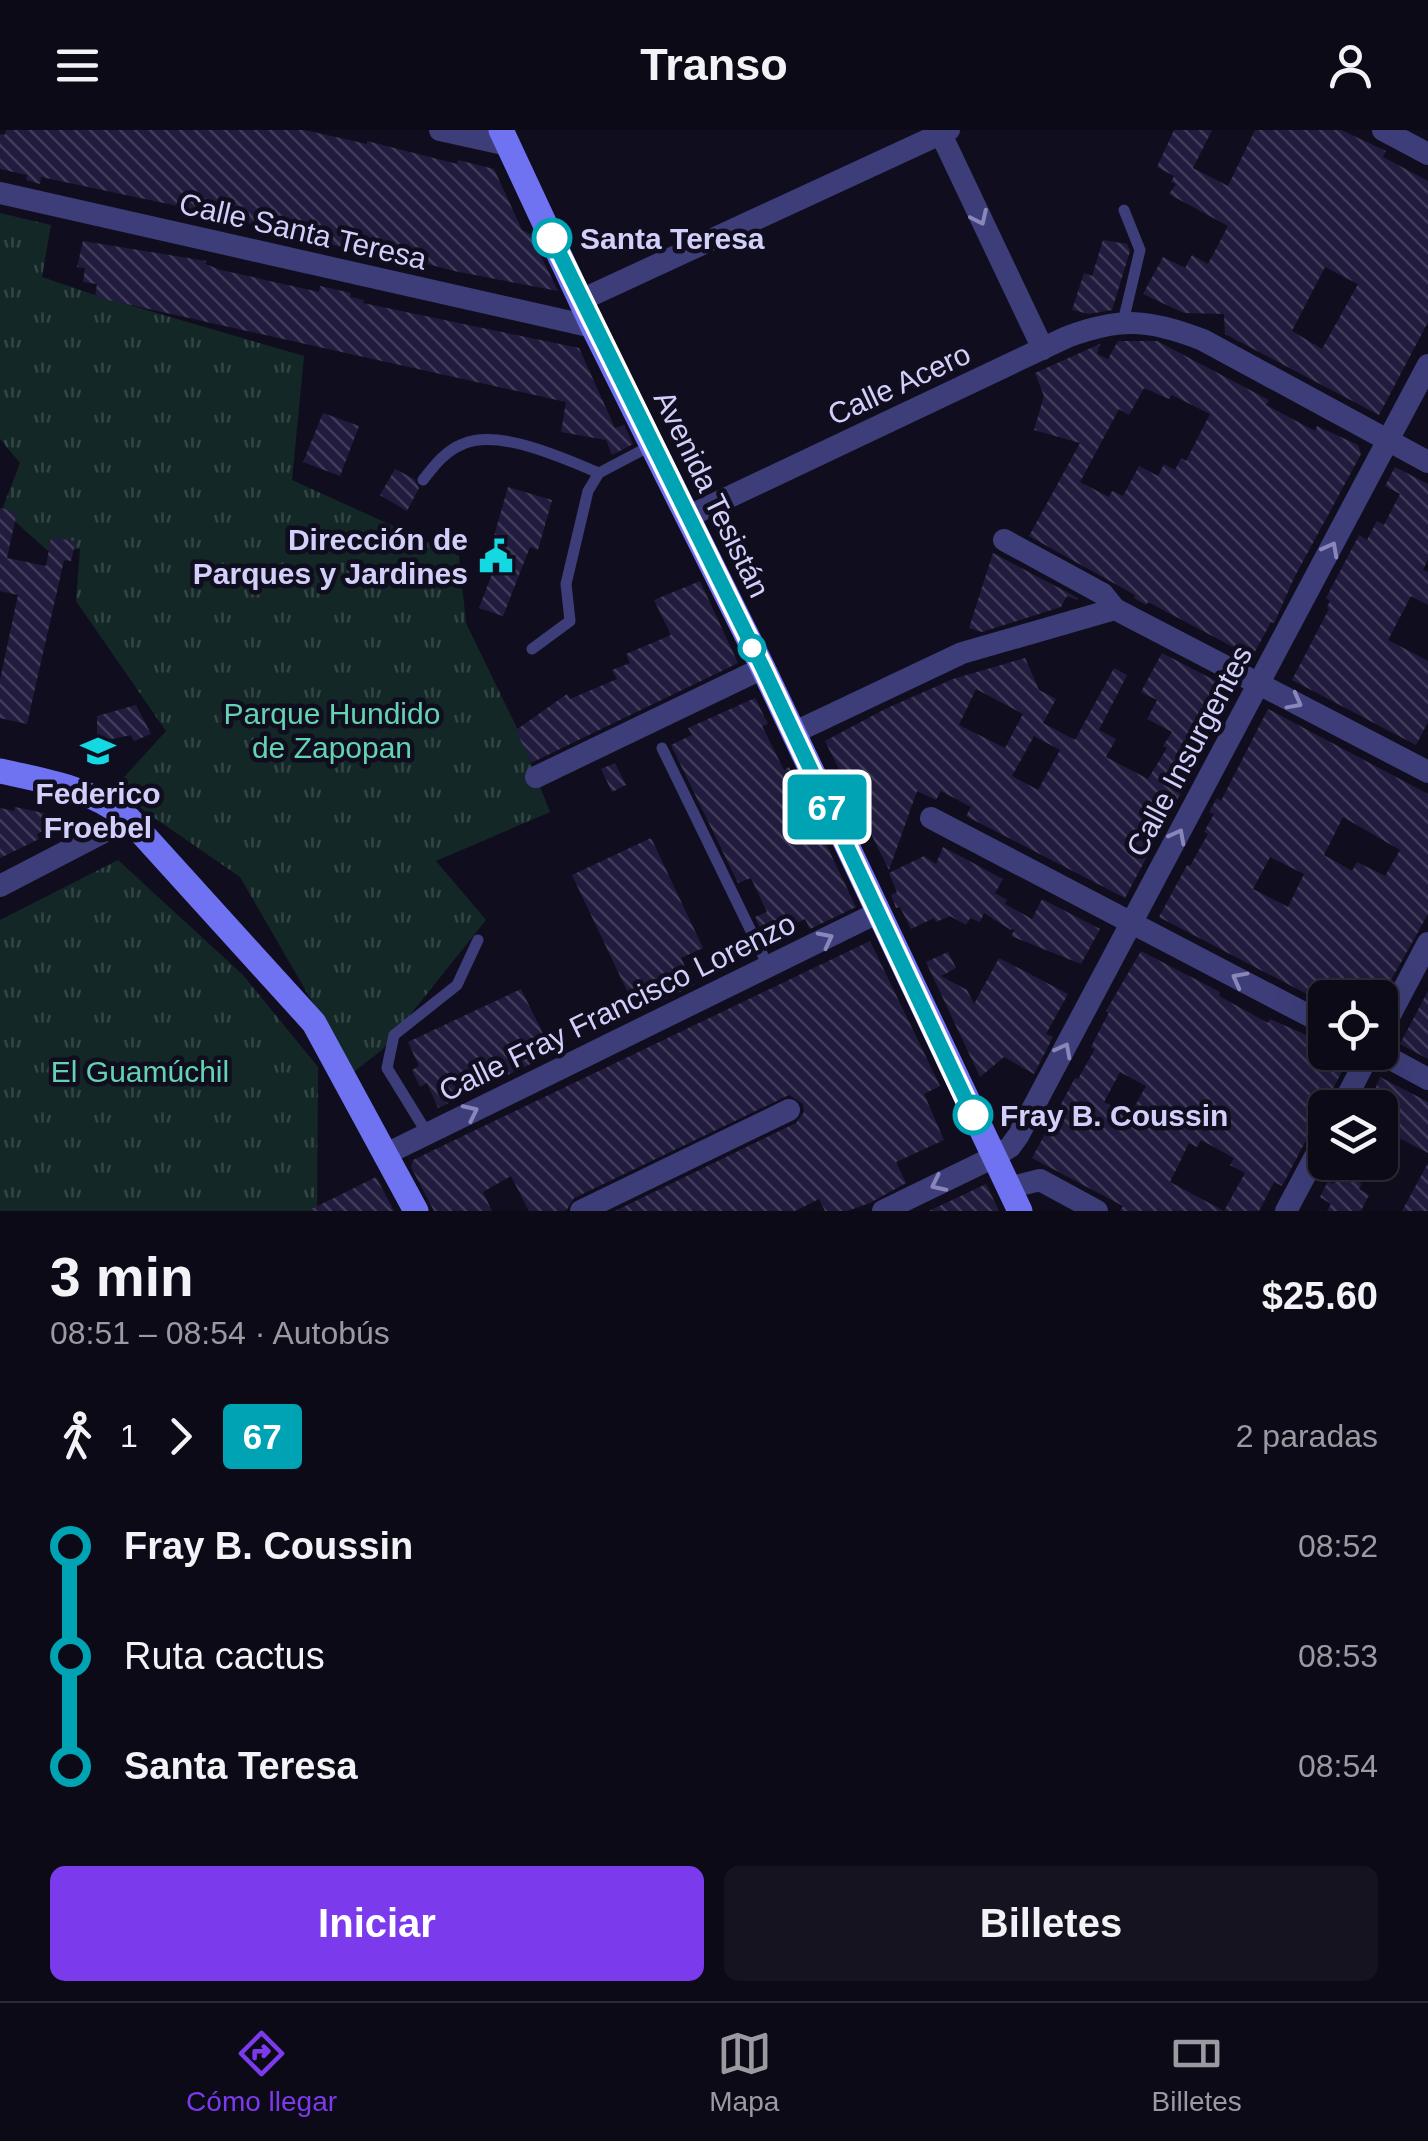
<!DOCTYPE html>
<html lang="es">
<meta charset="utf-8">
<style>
body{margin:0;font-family:Arial,sans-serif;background:#15131f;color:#f1f3f6;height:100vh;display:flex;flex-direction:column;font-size:38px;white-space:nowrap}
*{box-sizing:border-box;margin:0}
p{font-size:32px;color:#9a9aa1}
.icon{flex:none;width:55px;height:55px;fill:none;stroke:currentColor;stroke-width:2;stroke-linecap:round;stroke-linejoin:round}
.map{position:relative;height:1081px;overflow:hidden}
.side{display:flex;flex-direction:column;background:#0c0a16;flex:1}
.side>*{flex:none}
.badge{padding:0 20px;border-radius:8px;font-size:35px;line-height:65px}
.controls{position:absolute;left:1308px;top:850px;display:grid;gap:20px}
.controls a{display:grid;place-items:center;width:90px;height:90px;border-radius:15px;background:#0c0a16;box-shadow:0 10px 40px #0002,0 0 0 2px #2c2b35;font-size:50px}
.map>.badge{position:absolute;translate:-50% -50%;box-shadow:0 0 0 5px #fff}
.legs{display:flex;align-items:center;gap:15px;height:110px;padding:0 50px;font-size:32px}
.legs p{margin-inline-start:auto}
.overview{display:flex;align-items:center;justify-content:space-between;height:170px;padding:0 50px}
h1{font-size:55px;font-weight:700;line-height:75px}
.primary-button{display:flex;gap:20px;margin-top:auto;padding:20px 50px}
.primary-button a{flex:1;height:115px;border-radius:15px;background:#7c3aed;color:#fff;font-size:40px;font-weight:700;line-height:115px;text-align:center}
.primary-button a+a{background:#15131f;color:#f1f3f6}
ul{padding:0 50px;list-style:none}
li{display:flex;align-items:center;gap:35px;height:110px;font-size:38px}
li i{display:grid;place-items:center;width:15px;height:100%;margin:0 12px;background:currentColor}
li i::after{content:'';width:25px;height:25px;margin:-12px;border:8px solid;border-radius:50%;background:#0c0a16}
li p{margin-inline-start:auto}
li:first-child i{background:linear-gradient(#0000 50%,currentColor 0)}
li:last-child i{background:linear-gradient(currentColor 50%,#0000 0)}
header{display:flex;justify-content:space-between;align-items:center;height:130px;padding:0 50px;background:#0c0a16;font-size:45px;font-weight:700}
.tabs{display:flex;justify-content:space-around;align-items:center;height:140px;border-top:2px solid #2c2b35;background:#0c0a16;font-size:28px;color:#9a9aa1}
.tabs a{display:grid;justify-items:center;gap:5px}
.tabs .selected{color:#7c3aed}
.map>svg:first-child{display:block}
.grass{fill:url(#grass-tufts)}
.building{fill:url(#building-back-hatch);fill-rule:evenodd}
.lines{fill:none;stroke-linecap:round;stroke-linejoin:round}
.lane{stroke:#3d3e79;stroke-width:11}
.street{stroke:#3d3e79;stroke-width:22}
.secondary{stroke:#6f73f2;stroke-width:25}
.oneway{stroke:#8886ba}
.line-1-casing{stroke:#fff;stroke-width:22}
.line-1{stroke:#00a3b4;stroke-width:15}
.stop-1-dot{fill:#fff;stroke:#00a3b4;stroke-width:5}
.labels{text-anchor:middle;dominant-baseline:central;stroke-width:9;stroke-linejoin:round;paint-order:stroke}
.street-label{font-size:30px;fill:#d2cffb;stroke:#100e1e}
.stop-label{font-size:30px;font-weight:bold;fill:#d2cffb;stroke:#100e1e;text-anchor:start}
.poi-label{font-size:30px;font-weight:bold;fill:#d2cffb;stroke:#100e1e;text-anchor:end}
.park-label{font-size:30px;fill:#63d3b1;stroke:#100e1e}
</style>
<header><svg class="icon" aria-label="menu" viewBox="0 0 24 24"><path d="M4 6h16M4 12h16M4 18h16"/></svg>Transo<svg class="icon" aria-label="person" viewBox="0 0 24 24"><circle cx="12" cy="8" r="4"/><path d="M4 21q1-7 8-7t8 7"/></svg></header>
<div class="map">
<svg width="1428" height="1081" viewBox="0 0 1428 1081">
<defs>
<pattern id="grass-tufts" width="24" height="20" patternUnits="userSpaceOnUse" patternTransform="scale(2.5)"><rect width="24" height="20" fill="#122726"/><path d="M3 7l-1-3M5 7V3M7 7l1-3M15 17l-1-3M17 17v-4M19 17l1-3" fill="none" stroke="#344546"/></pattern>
<pattern id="building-back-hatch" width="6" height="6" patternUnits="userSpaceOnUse" patternTransform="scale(2.5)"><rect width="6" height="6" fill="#211c3d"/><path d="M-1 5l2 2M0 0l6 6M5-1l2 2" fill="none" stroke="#403c5a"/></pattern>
</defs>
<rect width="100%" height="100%" fill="#100e1e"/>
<!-- grass -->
<g class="grass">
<polygon points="0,83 51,95 42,147 95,165 304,226 292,350 459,426 466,493 516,596 550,682 436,731 486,790 382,920 351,944 320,885 240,747 143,680 117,655 166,601 76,471 80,419 47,420 2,380 20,333 0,309"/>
<polygon points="118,730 243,845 318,937 317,1081 0,1081 0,790"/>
</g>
<!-- building -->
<g class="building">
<polygon points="6,0 304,0 367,14 367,11 457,34 458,30 494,39 522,100 530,104 558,161 454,141 384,122 365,119 364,122 328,114 259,95 195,84 192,79 41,47 40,54 26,50 27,45 0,39 0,4 5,5"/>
<path d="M1174,0H1212L1193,38L1228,56L1255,0H1341L1386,21L1383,27L1428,51V192L1379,285L1225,204L1224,184L1184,183L1143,164L1163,127L1185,138L1192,125L1208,134L1228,96L1169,64L1176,54L1171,52L1174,46L1157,37ZM1325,137L1358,154L1322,219L1292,201Z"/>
<polygon points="1103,110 1127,114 1130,121 1112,180 1089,184 1072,180 1084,143 1092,146"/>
<polygon points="83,111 206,131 205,134 221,140 319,162 320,156 351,163 350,167 364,170 363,173 579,218 615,298 624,295 633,314 612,325 606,310 561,302 566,272 95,167 97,154 83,152 85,138 77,137"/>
<path d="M1118,211H1157L1269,270L1266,275L1315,301L1317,296L1358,315L1361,324L1295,446L1274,493L1271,492L1252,527L1148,472L1146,475L1134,468L1135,465L1029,406L1080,313L1034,300L1044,266L1035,243L1100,214L1097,224L1108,229ZM1144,258L1169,269L1172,265L1210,284L1186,331L1181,328L1175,340L1164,334L1158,346L1139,336L1123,366L1112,361L1109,367L1080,352L1119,279L1129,285Z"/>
<polygon points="323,283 359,296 340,346 303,332"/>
<polygon points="1395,337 1428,354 1428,429 1423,440 1428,442 1428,475 1411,466 1388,510 1428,531 1428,592 1416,615 1292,550 1329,479 1327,477 1330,471 1326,468 1359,405 1367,410 1377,391 1384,395 1400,364 1385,356"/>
<polygon points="395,339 414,349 419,358 407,381 380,365"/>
<polygon points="508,357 552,370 538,420 530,417 503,486 479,478 505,410 494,406"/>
<polygon points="0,378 17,382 7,428 46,436 51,408 76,411 71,431 64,430 27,594 0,588 0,550 18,465 0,461"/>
<polygon points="993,423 1078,468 1077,470 1067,466 1061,477 982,502 969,498"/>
<polygon points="700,451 738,533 531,633 516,600 567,564 570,569 617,549 612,540 630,533 626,524 671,505 654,470"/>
<path d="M1162,523L1235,561L1125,768L966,686L971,677L941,661L936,670L917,661L889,740L825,611L885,579L953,549L1025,528L1039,560L1056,569L1043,593L1075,610L1114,538L1127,545L1099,600L1116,609L1106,627L1148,649L1167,618L1163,616L1172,602L1147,589L1157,570L1141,562ZM976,559L1023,584L1005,618L959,595ZM1034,606L1060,620L1038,660L1012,646Z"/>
<polygon points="755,568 768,594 762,596 784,640 789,637 856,777 810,799 805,789 765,808 755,787 767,782 751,748 738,753 671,615 692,605 688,598"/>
<polygon points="136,575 151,604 134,611 131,605 97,612 97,586"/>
<path d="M1268,579L1428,664V784L1381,868H1325L1324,873L1159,787L1187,735L1190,736L1208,704L1204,702L1214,684L1209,682L1217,668L1221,671ZM1343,687L1400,720L1385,746L1357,732L1352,741L1324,725ZM1270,727L1304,744L1288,777L1253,759Z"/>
<polygon points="615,633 626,655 612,662 601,639"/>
<polygon points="15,677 67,688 37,704 39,709 0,728 0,678 14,681"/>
<polygon points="651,708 703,818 681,828 694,855 645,879 639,865 631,869 572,745"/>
<polygon points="943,717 1003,749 995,763 1007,770 1005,774 1032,789 1042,769 1100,799 1081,834 1011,806 1015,799 1011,800 984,783 980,792 970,788 966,795 950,786 936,792 934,788 911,799 900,777 896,778 891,765 897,762 889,743 924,726 936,734"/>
<polygon points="870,811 940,956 924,964 944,1010 896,1032 906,1053 870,1073 847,1081 825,1081 819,1069 795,1081 615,1081 796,993 804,982 803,974 789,965 574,1068 566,1081 529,1081 511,1046 483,1062 492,1081 434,1081 411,1037 413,1030"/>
<path d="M1141,821L1220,862L1219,866L1268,893L1270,889L1313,908L1325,915V922H1334L1348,930L1282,1056L1274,1052L1259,1081H1120L1123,1076L1032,1028L1075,948L1078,949L1095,919L1091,917L1109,882L1106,881ZM1120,942L1146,956L1129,987L1104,972ZM1201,1010L1234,1028L1230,1035L1245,1043L1224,1081L1170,1052L1189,1013L1197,1017Z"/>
<polygon points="948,822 956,838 941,846 967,860 974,874 999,828 1068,864 1046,904 1053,907 1034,944 1004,927 980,947 926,832"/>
<polygon points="521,859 549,916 533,924 537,931 438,978 427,953 420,957 412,940 419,936 408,912"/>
<polygon points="1428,861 1428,929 1400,914"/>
<polygon points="1380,947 1428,972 1428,1023 1397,1007 1391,1018 1380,1012 1380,978 1367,978"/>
<polygon points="1428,1033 1428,1081 1402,1081"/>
<polygon points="1340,1041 1362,1054 1359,1059 1369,1065 1361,1081 1327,1081 1331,1074 1320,1067 1328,1051 1333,1054"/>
<polygon points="376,1047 394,1081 307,1081 336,1067"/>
<polygon points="986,1054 999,1081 929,1081"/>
</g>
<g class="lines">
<!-- lane -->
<g class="lane">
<polyline points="1123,192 1140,120 1124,80"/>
<path d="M423,350C434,336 445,321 463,314C499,298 565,329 599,343"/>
<polyline points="532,519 570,491 566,454 588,361 599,343 652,315"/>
<polyline points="662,618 769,838"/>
<polyline points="427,1003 387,938 394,905 457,855 478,810"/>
</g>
<!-- street -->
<g class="street">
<polyline points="440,0 508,15"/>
<polyline points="939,0 1043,219"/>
<polyline points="1383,0 1428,24"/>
<polyline points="0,63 593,197"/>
<polyline points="581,170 949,0"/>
<path d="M687,387L1067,207C1121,187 1149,189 1203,210L1428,332"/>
<polyline points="1004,410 1103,464 1115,479 1428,642"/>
<polyline points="793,603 962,523 1115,479"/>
<polyline points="536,647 763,538"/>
<polyline points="931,688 1325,894"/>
<polyline points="0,756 129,689"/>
<polyline points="1380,904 1428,813"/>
<polyline points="1378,922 1428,949"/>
<polyline points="1341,978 1370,922"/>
<polyline points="384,1025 877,783"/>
<polyline points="1008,1058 1040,1050 1097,1081"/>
<polyline points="581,1081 789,980"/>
<polyline points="883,1081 994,1027 1010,1017 1018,1006 1428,235"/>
<polyline points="1286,1081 1325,1008"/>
</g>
<!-- secondary -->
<g class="secondary">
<polyline points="501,0 593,197 763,538 1020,1081"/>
<path d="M0,641C51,652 86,657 129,689L314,893L416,1081"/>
</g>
</g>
<!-- one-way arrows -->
<defs><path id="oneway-chevron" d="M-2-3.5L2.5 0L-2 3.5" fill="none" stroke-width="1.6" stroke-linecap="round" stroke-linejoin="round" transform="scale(2.5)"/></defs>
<g class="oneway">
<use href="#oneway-chevron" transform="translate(980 88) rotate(65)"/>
<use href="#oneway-chevron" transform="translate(1331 419) rotate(-62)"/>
<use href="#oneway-chevron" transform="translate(1295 572) rotate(28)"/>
<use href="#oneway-chevron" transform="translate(1178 706) rotate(-62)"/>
<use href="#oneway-chevron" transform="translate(826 809) rotate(-27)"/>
<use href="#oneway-chevron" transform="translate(1239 849) rotate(-152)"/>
<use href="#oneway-chevron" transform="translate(1064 920) rotate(-62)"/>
<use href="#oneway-chevron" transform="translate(471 982) rotate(-26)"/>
<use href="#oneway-chevron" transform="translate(938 1054) rotate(154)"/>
</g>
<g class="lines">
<!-- line-1 casing -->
<g class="line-1-casing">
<polyline id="line-1" points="552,108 763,538 973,985"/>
</g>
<!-- line-1 -->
<use href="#line-1" class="line-1"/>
</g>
<!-- icons -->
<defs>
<g id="civic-bare" transform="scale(2.7)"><path d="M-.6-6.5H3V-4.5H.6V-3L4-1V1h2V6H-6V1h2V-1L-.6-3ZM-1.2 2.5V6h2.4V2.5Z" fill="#14d8e2" stroke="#100e1e" stroke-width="2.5" paint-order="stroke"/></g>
<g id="school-bare" transform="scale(2.7)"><path d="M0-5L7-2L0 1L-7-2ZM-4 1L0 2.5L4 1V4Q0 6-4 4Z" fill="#14d8e2" stroke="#100e1e" stroke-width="2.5" paint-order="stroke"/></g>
</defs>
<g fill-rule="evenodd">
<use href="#civic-bare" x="496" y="426"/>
<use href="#school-bare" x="98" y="621"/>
</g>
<!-- markers -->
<g class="stop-1-dot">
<circle cx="552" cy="108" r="18"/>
<circle cx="752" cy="518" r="12"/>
<circle cx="973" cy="985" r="18"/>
</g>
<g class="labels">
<!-- street labels -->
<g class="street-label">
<text transform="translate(303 101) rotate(13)">Calle Santa Teresa</text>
<text transform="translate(899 254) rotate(-25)">Calle Acero</text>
<text transform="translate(712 364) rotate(64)">Avenida Tesistán</text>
<text transform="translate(1189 621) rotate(-62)">Calle Insurgentes</text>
<text transform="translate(617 877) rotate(-26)">Calle Fray Francisco Lorenzo</text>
</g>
<!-- stop labels -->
<g class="stop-label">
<text x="580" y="108">Santa Teresa</text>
<text x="1000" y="985">Fray B. Coussin</text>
</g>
<!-- poi labels -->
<g class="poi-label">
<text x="468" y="409">Dirección de<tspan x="468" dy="34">Parques y Jardines</tspan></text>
<text x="98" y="663" text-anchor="middle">Federico<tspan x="98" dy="34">Froebel</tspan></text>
</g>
<!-- park labels -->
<g class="park-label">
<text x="332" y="583">Parque Hundido<tspan x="332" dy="34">de Zapopan</tspan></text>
<text x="140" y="941">El Guamúchil</text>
</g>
</g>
</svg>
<div class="controls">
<a><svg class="icon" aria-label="locate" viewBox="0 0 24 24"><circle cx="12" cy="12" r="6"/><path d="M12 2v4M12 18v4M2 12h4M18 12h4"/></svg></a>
<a><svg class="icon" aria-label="layers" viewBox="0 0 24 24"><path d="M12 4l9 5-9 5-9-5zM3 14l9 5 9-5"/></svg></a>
</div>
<b class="badge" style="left:827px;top:677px;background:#00a3b4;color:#fff">67</b>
</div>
<section class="side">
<div class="overview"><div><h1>3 min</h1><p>08:51 – 08:54 · Autobús</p></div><b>$25.60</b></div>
<div class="legs"><svg class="icon" aria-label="walk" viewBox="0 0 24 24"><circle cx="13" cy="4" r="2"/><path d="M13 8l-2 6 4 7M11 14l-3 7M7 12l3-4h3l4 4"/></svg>1<svg class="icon" aria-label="forward" viewBox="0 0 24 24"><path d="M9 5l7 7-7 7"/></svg><b class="badge" style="background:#00a3b4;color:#fff">67</b><p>2 paradas</p></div>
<ul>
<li><i style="color:#00a3b4"></i><b>Fray B. Coussin</b><p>08:52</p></li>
<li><i style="color:#00a3b4"></i><span>Ruta cactus</span><p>08:53</p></li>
<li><i style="color:#00a3b4"></i><b>Santa Teresa</b><p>08:54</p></li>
</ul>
<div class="primary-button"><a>Iniciar</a><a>Billetes</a></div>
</section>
<nav class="tabs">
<a class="selected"><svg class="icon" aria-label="directions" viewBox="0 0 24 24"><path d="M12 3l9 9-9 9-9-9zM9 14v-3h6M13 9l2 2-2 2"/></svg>Cómo llegar</a>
<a><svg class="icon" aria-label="map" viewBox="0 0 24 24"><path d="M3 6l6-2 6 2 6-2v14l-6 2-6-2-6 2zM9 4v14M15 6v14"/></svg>Mapa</a>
<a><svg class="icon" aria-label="tickets" viewBox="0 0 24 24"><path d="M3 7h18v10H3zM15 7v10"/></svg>Billetes</a>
</nav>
